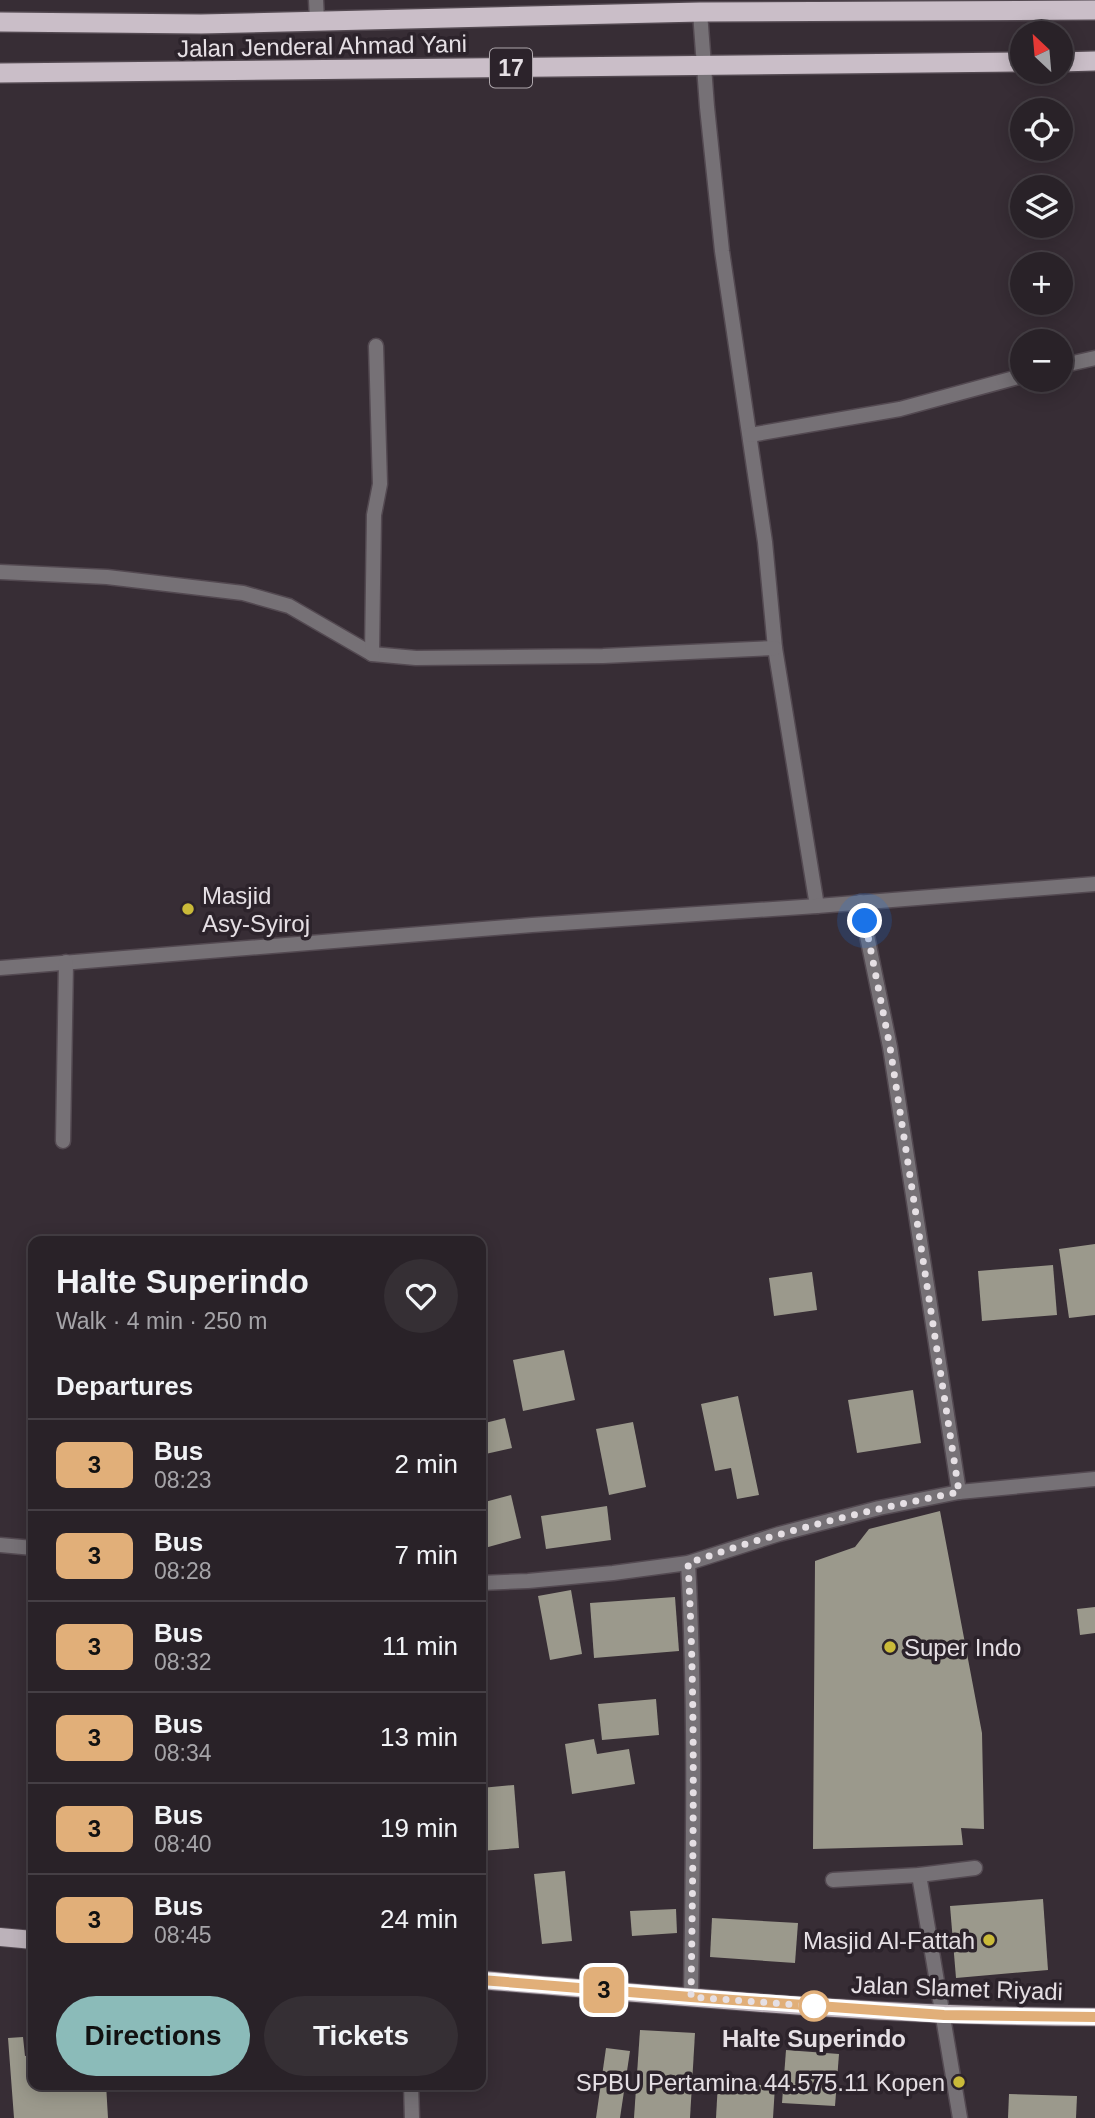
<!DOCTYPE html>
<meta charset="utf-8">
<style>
body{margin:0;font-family:Helvetica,sans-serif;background:#352f34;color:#f1f3f6;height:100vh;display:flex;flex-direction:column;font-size:26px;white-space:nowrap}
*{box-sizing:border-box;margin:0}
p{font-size:23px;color:#a5a4a8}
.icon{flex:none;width:38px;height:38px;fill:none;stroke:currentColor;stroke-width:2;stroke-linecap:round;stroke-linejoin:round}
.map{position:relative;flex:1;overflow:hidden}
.panel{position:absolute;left:28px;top:1236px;width:458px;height:854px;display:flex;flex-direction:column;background:#292228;border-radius:14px;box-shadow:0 4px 18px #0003,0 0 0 2px #453f45}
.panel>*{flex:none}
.badge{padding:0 14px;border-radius:10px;font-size:24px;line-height:46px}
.needle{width:46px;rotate:334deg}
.controls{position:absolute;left:1010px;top:21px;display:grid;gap:14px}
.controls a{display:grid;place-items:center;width:63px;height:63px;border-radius:50%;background:#292228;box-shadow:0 4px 18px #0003,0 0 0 2px #453f45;font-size:35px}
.you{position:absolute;width:35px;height:35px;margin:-18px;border:5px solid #fff;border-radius:50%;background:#1a73e8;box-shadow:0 0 0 10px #1a73e833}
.map>.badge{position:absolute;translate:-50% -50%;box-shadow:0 0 0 4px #fff}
h2{padding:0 28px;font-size:26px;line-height:63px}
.round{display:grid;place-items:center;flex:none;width:74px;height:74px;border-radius:37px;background:#352f34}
.head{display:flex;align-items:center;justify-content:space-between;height:119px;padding:0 28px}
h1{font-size:33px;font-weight:800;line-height:52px}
.cta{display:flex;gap:14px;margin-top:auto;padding:14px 28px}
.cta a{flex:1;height:80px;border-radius:42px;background:#8bbbb9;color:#111;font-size:28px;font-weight:800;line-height:80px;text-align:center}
.cta a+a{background:#352f34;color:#f1f3f6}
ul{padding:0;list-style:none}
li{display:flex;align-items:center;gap:21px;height:91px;padding:0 28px;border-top:2px solid #453f45}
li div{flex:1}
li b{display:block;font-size:26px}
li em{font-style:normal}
li .badge{min-width:77px;font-weight:700;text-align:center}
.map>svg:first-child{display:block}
.building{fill:#9b998c}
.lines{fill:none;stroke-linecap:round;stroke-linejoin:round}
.service-casing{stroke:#534951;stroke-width:17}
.minor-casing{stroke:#534951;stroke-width:17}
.primary-casing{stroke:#534951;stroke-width:20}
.trunk-casing{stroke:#534951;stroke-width:22}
.service{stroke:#767176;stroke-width:14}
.minor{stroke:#767176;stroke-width:14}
.primary{stroke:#bcb2ba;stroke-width:18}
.trunk{stroke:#cabec8;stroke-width:19}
.line-casing{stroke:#fff;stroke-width:16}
.line{stroke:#e1af79;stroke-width:10}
.walk{stroke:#e5dfe4;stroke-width:7;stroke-dasharray:0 12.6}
.poi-dot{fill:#caba39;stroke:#2c232b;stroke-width:2.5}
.stop-dot{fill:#fff;stroke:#e1af79;stroke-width:3.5}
.labels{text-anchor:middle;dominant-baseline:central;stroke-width:7;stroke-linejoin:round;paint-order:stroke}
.shield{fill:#2c232b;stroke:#aea7ac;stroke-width:2}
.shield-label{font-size:23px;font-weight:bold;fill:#e5dfe4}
.street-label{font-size:24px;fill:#e5dfe4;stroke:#2c232b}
.poi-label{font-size:24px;fill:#e5dfe4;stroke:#2c232b;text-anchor:start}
.stop-label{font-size:24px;font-weight:bold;fill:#e5dfe4;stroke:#2c232b}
</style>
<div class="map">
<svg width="1095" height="2118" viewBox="0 0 1095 2118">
<rect width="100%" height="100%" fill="#372d35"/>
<!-- building -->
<g class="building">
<polygon points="1095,1244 1095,1315 1069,1318 1059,1249"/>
<polygon points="1053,1265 1057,1315 982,1321 978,1271"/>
<polygon points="812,1272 817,1310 774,1316 769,1278"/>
<polygon points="564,1350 575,1400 523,1411 513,1360"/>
<polygon points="913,1390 921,1443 857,1453 848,1400"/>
<polygon points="738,1396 759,1495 737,1499 731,1468 715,1471 701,1404"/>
<polygon points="505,1418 512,1448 481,1455 481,1424"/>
<polygon points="633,1422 646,1487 609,1495 596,1429"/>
<polygon points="511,1495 521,1538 481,1549 481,1503"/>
<polygon points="607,1506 611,1540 546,1549 541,1516"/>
<polygon points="940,1511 982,1733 984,1829 961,1828 963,1845 813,1849 815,1561 855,1547 869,1529"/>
<polygon points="571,1590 582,1654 550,1660 538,1596"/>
<polygon points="675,1597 679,1651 594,1658 590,1603"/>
<polygon points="1095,1607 1095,1633 1080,1635 1077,1609"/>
<polygon points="656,1699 659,1735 602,1740 598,1704"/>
<polygon points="594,1739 597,1754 629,1749 635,1784 572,1794 565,1744"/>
<polygon points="514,1785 519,1848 481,1851 481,1788"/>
<polygon points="565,1871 572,1941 542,1944 534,1874"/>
<polygon points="1043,1899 1048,1970 956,1978 950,1906"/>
<polygon points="676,1909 677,1933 632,1936 630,1911"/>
<polygon points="712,1918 798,1923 795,1963 710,1957"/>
<polygon points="640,2030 695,2033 690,2118 634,2118"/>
<polygon points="23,2037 25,2056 33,2055 33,2084 106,2084 108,2118 14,2118 8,2038"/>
<polygon points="606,2048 630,2051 620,2118 596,2118"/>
<polygon points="786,2050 839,2054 835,2106 782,2103"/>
<polygon points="718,2082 775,2086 773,2118 716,2118"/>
<polygon points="1009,2094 1077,2096 1076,2118 1008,2118"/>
</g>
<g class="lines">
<!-- service casing -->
<g class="service-casing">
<g id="service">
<polyline points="919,1875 960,2118"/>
<polyline points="833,1880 919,1875 975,1868"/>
</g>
</g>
<!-- minor casing -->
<g class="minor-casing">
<g id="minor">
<polyline points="316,0 317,20"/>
<polyline points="700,12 707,107 722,251 765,542 775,648 817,906"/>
<polyline points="1060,366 1095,358"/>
<polyline points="750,435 900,409 1022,376"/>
<polyline points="0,572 107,577 243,593 289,606 372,654 416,658 603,656 775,648"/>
<polyline points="372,654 374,515 380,484 376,346"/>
<polyline points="860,902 890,1047 959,1492"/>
<polyline points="0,968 532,925 817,906 1095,884"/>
<polyline points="63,1141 66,962"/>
<polyline points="0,1545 33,1548"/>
<path d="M688,1563C696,1708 693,1852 691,1997"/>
<polyline points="481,1583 528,1581 613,1573 688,1563 779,1534 879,1508 959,1492 1095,1479"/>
<polyline points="411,2084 412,2118"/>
</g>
</g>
<!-- primary casing -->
<g class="primary-casing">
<g id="primary">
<polyline points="0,1937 33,1940"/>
<path d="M481,1980C685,1997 890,2017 1095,2017"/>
</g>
</g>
<!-- trunk casing -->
<g class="trunk-casing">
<g id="trunk">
<polyline points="0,22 201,24 700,12 1095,10"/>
<polyline points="1060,62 1095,61"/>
<polyline points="0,73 1022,62"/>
</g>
</g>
<!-- service -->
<use href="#service" class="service"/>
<!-- minor -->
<use href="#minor" class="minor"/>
<!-- primary -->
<use href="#primary" class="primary"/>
<!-- trunk -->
<use href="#trunk" class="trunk"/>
</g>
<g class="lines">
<!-- line casing -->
<g class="line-casing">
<polyline id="line" points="481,1980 691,1997 944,2015 1095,2017"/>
</g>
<!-- line -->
<use href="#line" class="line"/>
<!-- walk -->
<path class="walk" d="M814,2006L691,1997C693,1852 696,1708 688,1563C719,1553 749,1542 781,1534C840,1517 899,1504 959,1492L890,1047L865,921"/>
</g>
<!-- markers -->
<g class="poi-dot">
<circle cx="188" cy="909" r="7"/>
<circle cx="890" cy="1647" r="7"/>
<circle cx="989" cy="1940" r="7"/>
<circle cx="959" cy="2082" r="7"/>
</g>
<circle class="stop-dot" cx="814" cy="2006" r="14"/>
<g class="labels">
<!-- shield labels -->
<rect class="shield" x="490" y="48.5" width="42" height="39" rx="5"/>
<g class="shield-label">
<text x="511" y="68">17</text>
</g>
<!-- street labels -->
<g class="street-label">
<text transform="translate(322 46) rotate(-1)">Jalan Jenderal Ahmad Yani</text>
<text transform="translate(957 1988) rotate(2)">Jalan Slamet Riyadi</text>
</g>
<!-- poi labels -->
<g class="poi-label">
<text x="202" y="895">Masjid<tspan x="202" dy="28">Asy-Syiroj</tspan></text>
<text x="904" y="1647">Super Indo</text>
<text x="975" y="1940" text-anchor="end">Masjid Al-Fattah</text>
<text x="945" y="2082" text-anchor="end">SPBU Pertamina 44.575.11 Kopen</text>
</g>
<!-- stop labels -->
<g class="stop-label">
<text x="814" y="2038">Halte Superindo</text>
</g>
</g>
</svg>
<div class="controls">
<a><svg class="needle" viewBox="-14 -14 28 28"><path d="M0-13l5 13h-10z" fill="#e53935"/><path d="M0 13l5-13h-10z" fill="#a5a4a8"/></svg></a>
<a><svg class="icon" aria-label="locate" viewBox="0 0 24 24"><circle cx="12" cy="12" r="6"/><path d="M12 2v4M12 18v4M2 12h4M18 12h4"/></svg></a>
<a><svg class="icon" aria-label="layers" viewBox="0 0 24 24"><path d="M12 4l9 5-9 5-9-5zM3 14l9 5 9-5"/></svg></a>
<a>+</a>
<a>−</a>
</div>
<div class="you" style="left:865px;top:921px"></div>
<b class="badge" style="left:604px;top:1990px;background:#e1af79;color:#111">3</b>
<section class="panel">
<div class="head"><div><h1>Halte Superindo</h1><p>Walk · 4 min · 250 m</p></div><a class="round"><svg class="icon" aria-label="heart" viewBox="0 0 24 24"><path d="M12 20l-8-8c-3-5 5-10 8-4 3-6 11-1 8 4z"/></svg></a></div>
<h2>Departures</h2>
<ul>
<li><span class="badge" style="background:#e1af79;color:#111">3</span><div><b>Bus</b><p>08:23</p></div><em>2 min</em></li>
<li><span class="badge" style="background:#e1af79;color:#111">3</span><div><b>Bus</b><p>08:28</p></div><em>7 min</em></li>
<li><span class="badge" style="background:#e1af79;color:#111">3</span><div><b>Bus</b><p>08:32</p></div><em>11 min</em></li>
<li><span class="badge" style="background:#e1af79;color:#111">3</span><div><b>Bus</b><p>08:34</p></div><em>13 min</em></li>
<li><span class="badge" style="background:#e1af79;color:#111">3</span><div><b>Bus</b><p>08:40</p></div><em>19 min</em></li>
<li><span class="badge" style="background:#e1af79;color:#111">3</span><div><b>Bus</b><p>08:45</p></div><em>24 min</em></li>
</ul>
<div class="cta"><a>Directions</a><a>Tickets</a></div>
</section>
</div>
